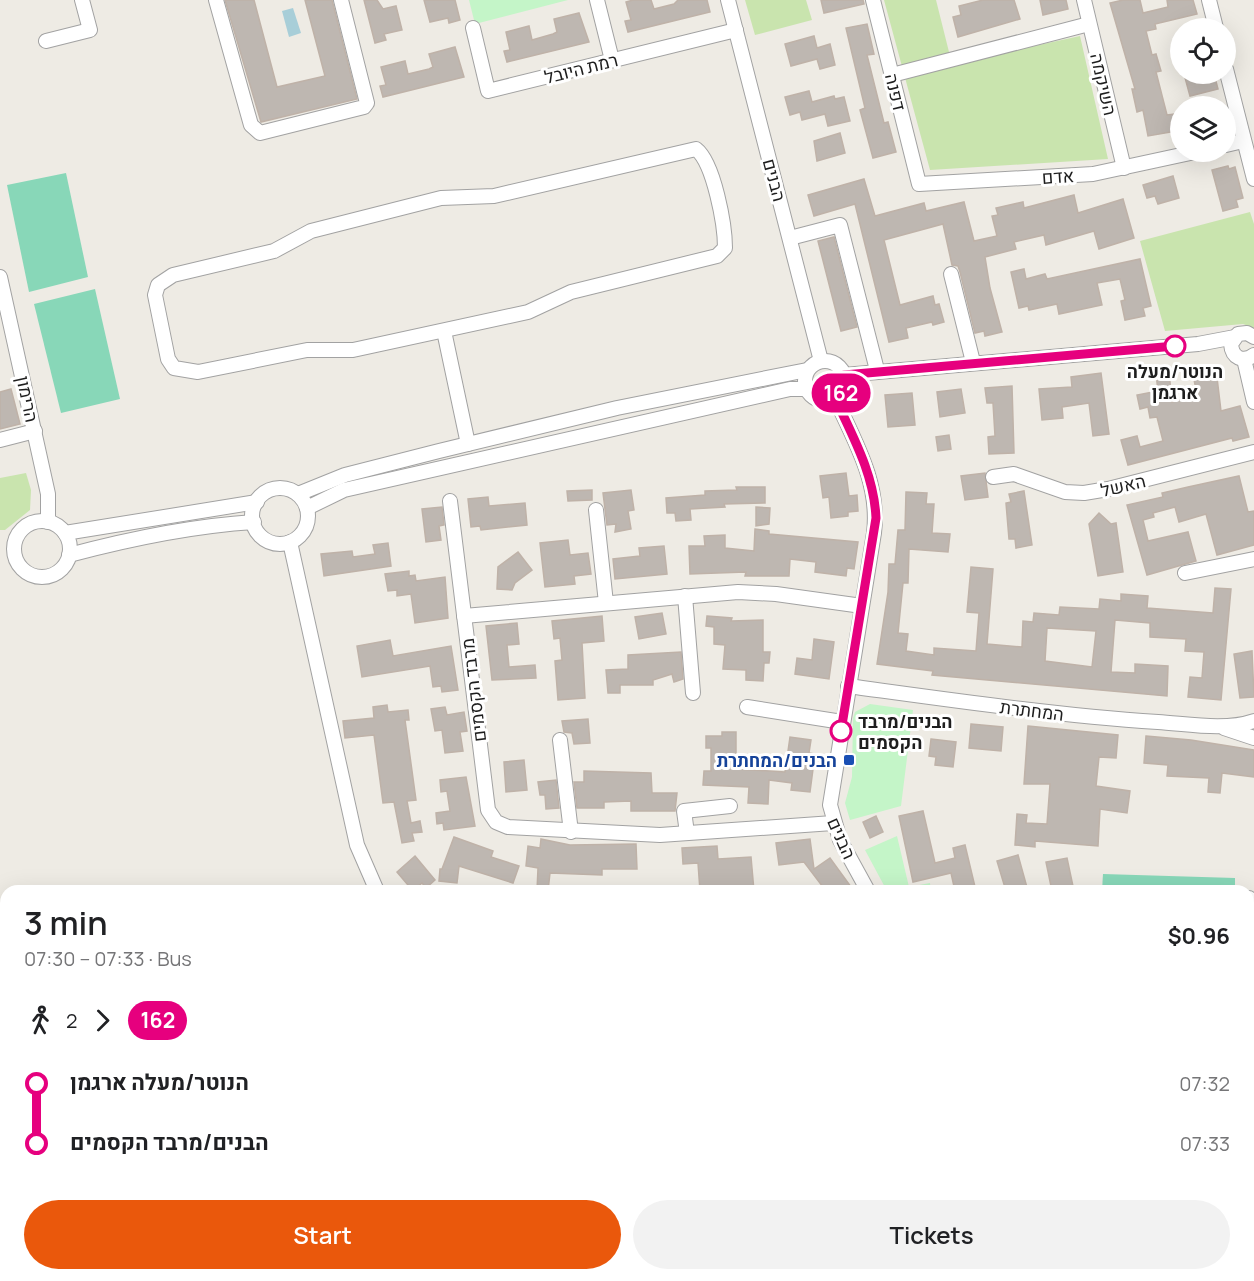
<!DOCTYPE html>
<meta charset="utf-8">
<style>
body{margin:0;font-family:Manrope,Heebo,sans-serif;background:#f2f2f2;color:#202124;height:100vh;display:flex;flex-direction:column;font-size:22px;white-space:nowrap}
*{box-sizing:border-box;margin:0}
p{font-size:20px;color:#757577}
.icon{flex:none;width:33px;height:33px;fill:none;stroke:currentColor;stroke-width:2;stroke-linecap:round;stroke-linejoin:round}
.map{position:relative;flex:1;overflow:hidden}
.panel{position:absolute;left:0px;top:885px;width:1254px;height:396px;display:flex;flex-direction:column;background:#fff;border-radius:18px 18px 0 0;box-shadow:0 6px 24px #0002}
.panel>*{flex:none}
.badge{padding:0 12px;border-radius:20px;font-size:21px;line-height:39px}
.controls{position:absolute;left:1170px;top:18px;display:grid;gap:12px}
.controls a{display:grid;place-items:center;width:66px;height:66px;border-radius:50%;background:#fff;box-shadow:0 6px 24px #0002;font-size:30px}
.map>.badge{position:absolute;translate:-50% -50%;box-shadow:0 0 0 3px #fff}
.legs{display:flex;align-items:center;gap:9px;height:66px;padding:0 24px;font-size:20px}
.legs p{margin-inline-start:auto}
.head{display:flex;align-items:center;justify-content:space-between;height:102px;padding:0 24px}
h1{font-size:33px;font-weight:600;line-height:45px}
.button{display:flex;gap:12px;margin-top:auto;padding:12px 24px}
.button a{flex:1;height:69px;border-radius:36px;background:#ea580c;color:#fff;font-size:24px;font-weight:600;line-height:69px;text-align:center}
.button a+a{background:#f2f2f2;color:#202124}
ul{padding:0 24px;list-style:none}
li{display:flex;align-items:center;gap:21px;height:60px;font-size:22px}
li i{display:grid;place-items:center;width:9px;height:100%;margin:0 8px;background:currentColor}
li i::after{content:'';width:15px;height:15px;margin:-8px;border:4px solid;border-radius:50%;background:#fff}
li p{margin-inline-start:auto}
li:first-child i{background:linear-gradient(#0000 50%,currentColor 0)}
li:last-child i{background:linear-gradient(currentColor 50%,#0000 0)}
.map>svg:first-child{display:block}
.grass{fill:#c9e4ae}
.forest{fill:#aaca9c}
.park{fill:#c4f5c8}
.pitch{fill:#88d7b8}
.water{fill:#a8ced8}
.building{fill:#beb7b1;stroke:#bfb2a8;stroke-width:1.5;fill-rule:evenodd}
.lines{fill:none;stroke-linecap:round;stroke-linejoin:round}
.minor-casing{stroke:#a2a2a2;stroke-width:16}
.minor{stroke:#fff;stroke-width:14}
.line-1-casing{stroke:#fff;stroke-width:14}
.line-1{stroke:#e6007e;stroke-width:9}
.stop-1-dot{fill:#fff;stroke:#e6007e;stroke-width:3}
.transit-dot{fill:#1a4fb4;stroke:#fff;stroke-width:2}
.labels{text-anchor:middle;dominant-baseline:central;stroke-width:6;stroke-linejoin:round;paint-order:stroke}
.street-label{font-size:18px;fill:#1e1e1e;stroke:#fff}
.stop-label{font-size:18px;font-weight:bold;fill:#1e1e1e;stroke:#fff}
.transit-label{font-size:18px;font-weight:bold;fill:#164399;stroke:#fff;text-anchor:end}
</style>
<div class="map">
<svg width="1254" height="1281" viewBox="0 0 1254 1281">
<rect width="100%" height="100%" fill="#eeebe4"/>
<!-- grass -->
<g class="grass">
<polygon points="745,0 806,0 812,20 755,35"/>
<polygon points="884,0 936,0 952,64 1080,36 1108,159 930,170"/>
<polygon points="1250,212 1254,224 1254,328 1243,324 1165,331 1140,241"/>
<polygon points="26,473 31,490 30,510 5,530 0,530 0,478"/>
<polygon points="299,1275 391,1275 392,1281 293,1281"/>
</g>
<!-- forest -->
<polygon class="forest" points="73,1275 139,1275 140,1281 74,1281"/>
<!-- park -->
<g class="park">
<polygon points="469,0 568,0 475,24"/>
<polygon points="870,704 913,710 901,806 850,820 845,803 852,777 853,718 855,712"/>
<polygon points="897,836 909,887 930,883 931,891 887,891 865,850"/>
<polygon points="1254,1068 1254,1153 1248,1155 1248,1073"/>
</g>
<!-- pitch -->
<g class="pitch">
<polygon points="66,173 88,277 29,292 7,185"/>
<polygon points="95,289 120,399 61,413 34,304"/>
<polygon points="1103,874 1235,878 1235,891 1102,891"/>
</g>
<!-- water -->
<polygon class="water" points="293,8 301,33 289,37 282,11"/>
<!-- building -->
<g class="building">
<polygon points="225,0 254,0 277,87 325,76 305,0 332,0 357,99 261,122"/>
<polygon points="364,0 377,0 383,9 396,6 402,30 384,34 386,40 375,43"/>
<polygon points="424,0 455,0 460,20 449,23 448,18 430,22"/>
<polygon points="633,0 651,0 654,9 674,4 678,0 707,0 710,12 628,32 625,21 631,20 626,2"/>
<polygon points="821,0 863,0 864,4 824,13"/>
<polygon points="983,0 1014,0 1020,19 958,37 953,17 961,15 959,6"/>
<polygon points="1040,0 1066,0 1068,9 1043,15"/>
<polygon points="1123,0 1140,0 1143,13 1168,7 1167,0 1193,0 1197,14 1155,24 1156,29 1146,31 1152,55 1156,54 1161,71 1156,72 1167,115 1174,114 1177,131 1148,136 1143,110 1137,112 1132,89 1135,89 1110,3"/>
<polygon points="579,13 589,42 507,62 504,51 510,50 506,32 529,26 532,40 553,34 557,32 554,19"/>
<polygon points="867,24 874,54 867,55 884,123 888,122 896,152 873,158 860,110 865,108 846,28"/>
<polygon points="814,36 817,48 830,44 835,65 820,69 817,59 791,66 785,44"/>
<polygon points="455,47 464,77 383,97 380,86 386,85 381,67 405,61 408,74 429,69 433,67 429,54"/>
<polygon points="1184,74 1214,74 1218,89 1190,96"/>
<polygon points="809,91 812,102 834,96 835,99 844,97 850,121 828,126 825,114 802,120 800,112 790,115 785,97"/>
<polygon points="840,133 845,153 817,161 814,141"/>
<polygon points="1228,166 1229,169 1235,167 1243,198 1236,200 1238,207 1223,211 1212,170"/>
<polygon points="1173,176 1179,198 1158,204 1155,196 1147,198 1143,185"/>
<polygon points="864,179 875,216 924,203 926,211 964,202 974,241 997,236 992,216 998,215 996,208 1023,202 1024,208 1074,195 1078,213 1123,199 1134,238 1099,249 1094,231 1046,245 1044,235 1014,242 1016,249 985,257 990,288 1002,332 985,336 984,331 975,333 960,272 958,266 952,265 943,224 884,240 900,305 933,296 935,305 939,304 944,322 933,325 932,322 906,328 908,338 889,342 855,204 814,216 808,195"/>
<polygon points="834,237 857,327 841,331 818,241"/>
<polygon points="1140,259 1151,306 1143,308 1145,316 1125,320 1121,301 1125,300 1120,279 1097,283 1102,305 1059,314 1057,304 1029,310 1028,306 1019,308 1011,272 1024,269 1026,279 1045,274 1047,279"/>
<polygon points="1216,369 1221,411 1240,406 1249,437 1233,441 1232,438 1128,465 1121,440 1137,436 1140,447 1163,441 1157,417 1150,418 1148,407 1140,409 1137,395 1158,391 1156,374 1169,372 1172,402 1197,395 1193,374"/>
<polygon points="1101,373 1109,434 1093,436 1089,403 1062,407 1063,418 1042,420 1039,389 1072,387 1071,377"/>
<polygon points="1012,386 1014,453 989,454 988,437 995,436 993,403 987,403 985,388"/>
<polygon points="11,389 20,424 0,429 0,392"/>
<polygon points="961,389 965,413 940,417 937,392"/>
<polygon points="912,393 915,425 888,427 885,395"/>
<polygon points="949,435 951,449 938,451 936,437"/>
<polygon points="846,473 849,496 857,495 858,511 848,512 848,516 831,518 829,497 823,498 820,476"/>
<polygon points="985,473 988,497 965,500 961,476"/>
<polygon points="1239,476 1248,512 1254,511 1254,545 1217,555 1206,514 1179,522 1175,507 1153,513 1154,517 1143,520 1148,541 1188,532 1196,561 1147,575 1127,505 1163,497 1162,493 1188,487"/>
<polygon points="736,487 765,487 765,503 724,504 725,507 690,509 691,520 676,521 675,513 667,513 666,498 705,495 705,491 737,490"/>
<polygon points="592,490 592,500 568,501 567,491"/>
<polygon points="631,490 634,510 628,511 631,529 615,532 616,524 607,525 603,493"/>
<polygon points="1024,491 1032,545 1016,548 1015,539 1009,539 1006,503 1011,502 1009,494"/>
<path d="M906,492L927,493L926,504H934L932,533L950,534L948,552L909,549L908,583H903L898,633L908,634L906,651L934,655V648L976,651L979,613L967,612L971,567L993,569L987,644L1022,647L1023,621L1033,622L1034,613L1059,615L1060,607L1099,609L1100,599L1121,601V594L1148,596L1147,608L1213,613L1215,588L1231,589L1221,700L1188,697L1190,677L1202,678L1204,652L1185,651L1186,639L1150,637V623L1115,620L1111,672L1135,673V664L1168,666L1167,696L932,675L933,671L877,664L888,592L889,564H895L898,530H905ZM1047,628L1096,631L1092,667L1045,661Z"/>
<polygon points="488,497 489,506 525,503 527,525 481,530 480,526 471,527 468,499"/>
<polygon points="442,507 444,525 439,526 441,540 426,542 422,509"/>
<polygon points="756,507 770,508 769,524 756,526"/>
<polygon points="1099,513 1111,524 1116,523 1123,572 1098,576 1089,524"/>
<polygon points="755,529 769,531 769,534 858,542 854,569 847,568 846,576 815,572 816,562 790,559 789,576 745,576 746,572 690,574 689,546 705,546 704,536 725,535 725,548 754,551"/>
<polygon points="568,540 570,555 588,553 591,574 574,576 575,584 545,587 540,543"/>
<polygon points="388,543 391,566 324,576 321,554 352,551 353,557 375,554 373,545"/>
<polygon points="664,546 667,574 615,579 613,559 640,556 639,548"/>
<polygon points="518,552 532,570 515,583 512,590 497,589 498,567"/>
<polygon points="409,571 409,576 415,575 416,581 445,577 448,618 415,623 411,594 397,596 397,590 388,591 385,574"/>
<polygon points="662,613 666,634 639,639 635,617"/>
<polygon points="602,616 604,641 582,643 585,698 558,700 555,661 562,660 560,638 554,639 552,621"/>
<polygon points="707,616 732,618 731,621 763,620 763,652 770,652 769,663 764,663 763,681 746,680 746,670 723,669 725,645 714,644 714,627 706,626"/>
<polygon points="517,623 519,644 507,645 509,667 535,665 536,678 492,680 486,626"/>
<polygon points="814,639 834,642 829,679 795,674 797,658 812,660"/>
<polygon points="390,640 393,656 451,646 458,690 442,692 441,686 433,687 430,666 362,677 357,646"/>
<polygon points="1252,651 1254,697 1240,698 1234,654"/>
<polygon points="681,652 683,679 674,682 672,674 653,680 653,685 620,685 620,693 608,693 606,670 628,669 628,655"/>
<polygon points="387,705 388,712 408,710 409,720 405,720 416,800 407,801 411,823 420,821 422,832 412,833 414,841 402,843 394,802 383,803 374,735 345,738 343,721 374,718 373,707"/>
<polygon points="445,707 447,715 464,712 467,731 460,732 463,751 445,753 442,730 435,731 431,709"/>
<polygon points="588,719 590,743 574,744 572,733 564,732 562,721"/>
<polygon points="971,724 1003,727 1001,751 969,748"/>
<polygon points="1028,726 1118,735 1116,758 1099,757 1096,786 1130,791 1127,813 1100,809 1098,846 1035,841 1035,847 1015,845 1017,814 1027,815 1026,823 1047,824 1050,784 1024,784"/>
<polygon points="722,732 736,732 736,769 785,772 790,737 811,740 809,753 815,754 810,792 791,790 792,783 769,780 768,804 748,803 749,787 703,785 704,771 711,771 711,748 706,748 706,736 722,736"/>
<polygon points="1146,736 1191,740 1254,750 1254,777 1222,773 1220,793 1208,792 1209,778 1167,776 1168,765 1144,763"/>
<polygon points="931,739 956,742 953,767 935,765 936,757 929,756"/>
<polygon points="524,760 527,790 506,792 504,762"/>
<polygon points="584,771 651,773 652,793 677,793 675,811 631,811 631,801 604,802 604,808 577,808 574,782 584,782"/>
<polygon points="466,777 475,826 444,830 443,823 437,824 436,813 450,811 447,791 441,792 440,780"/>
<polygon points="556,780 559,808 546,809 545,795 540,795 538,782"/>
<polygon points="923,811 935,863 955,858 953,848 965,845 976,891 955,891 951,873 913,882 899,816"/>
<polygon points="876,816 883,832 870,838 863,822"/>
<polygon points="454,837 493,851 491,857 519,866 513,883 459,866 457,883 439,881 440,869 442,869"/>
<polygon points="541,839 570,845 636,844 637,869 602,869 602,875 550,873 548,891 537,891 538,868 526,866 528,846 540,848"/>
<polygon points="810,839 814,869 830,858 854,891 826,891 804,862 779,865 776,843"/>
<polygon points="717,846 718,859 751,857 754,891 700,891 698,863 683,864 682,848"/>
<polygon points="1018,855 1028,891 1006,891 997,861"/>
<polygon points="415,856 435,880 426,888 422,883 413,891 397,872"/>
<polygon points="1067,858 1074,891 1052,891 1046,862"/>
</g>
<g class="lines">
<!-- minor casing -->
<g class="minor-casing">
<g id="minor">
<polyline points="216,0 251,125 260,133 364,107 367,103 341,0"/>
<polyline points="597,0 612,60"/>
<polyline points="728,0 821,361"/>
<polyline points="873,0 919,184 1093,174 1195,152"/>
<polyline points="1084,0 1124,168"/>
<polyline points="1209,0 1216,28"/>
<polyline points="473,28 488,91 736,30"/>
<polyline points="46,41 90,30 82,0"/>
<polyline points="1226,69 1254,179"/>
<polyline points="892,75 1089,24"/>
<polyline points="1226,145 1243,141"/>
<path d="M696,149C714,163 725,225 725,248L717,256L571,292L528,312L353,350H307L198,372L174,368L168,359L155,295L158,285L173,275L274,251L311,231L441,198L494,196Z"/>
<polyline points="790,238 840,225 877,370"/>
<polyline points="951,274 973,362"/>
<polyline points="0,277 48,494 48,522"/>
<polyline points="444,331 468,444"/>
<path d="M1254,337L1247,333L1238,334L1231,344C1232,358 1243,363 1254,355"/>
<polyline points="1244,359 1254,402"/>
<circle cx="825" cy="381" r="20"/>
<polyline points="844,375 1198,344 1235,337"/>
<path d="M835,398C855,442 880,483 874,533L830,805L840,840L868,891"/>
<polyline points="0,440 35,431"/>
<polyline points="993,477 1014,474 1065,492 1084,493 1108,489 1254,452"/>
<circle cx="280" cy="516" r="28"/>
<polyline points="298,494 345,475 439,451 617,408 807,370"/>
<polyline points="450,501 488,810 496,822 508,827 660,835 833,823"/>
<polyline points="307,508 344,490 790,389 806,389"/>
<polyline points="596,510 606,603"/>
<circle cx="42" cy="549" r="28"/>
<polyline points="65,533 257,502"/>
<polyline points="290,542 357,845 377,891"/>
<path d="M69,555C129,539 191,526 254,522"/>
<polyline points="1185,573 1254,559"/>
<polyline points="685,596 693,693"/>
<polyline points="464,616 738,592 776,594 862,606"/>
<path d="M848,686C951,700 1054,715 1158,722C1189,724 1225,731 1254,721"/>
<polyline points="747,707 842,722"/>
<polyline points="1224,728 1254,738"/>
<polyline points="560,740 571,832"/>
<polyline points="687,833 684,811 730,806"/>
<polyline points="1248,932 1249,898"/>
<polyline points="1248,998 1254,1000"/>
<polyline points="1248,1055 1254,1048"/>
<polyline points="0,1173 6,1173"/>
<polyline points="0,1262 6,1262"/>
<polyline points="518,1275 519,1281"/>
<polyline points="226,1278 258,1275"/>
<polyline points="0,1281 67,1276"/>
<polyline points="757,1281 758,1275"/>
<polyline points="965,1281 966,1275"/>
<polyline points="1149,1281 1149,1275"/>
</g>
</g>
<!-- minor -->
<use href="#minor" class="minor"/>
</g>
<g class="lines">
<!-- line-1 casing -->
<g class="line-1-casing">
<path id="line-1" d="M841,731L876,518C874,474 853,437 835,398L844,387V375L1175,346"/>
</g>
<!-- line-1 -->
<use href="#line-1" class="line-1"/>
</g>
<!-- markers -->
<g class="stop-1-dot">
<circle cx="1175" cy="346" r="10"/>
<circle cx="841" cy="731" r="10"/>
</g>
<rect class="transit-dot" x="843" y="754" width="12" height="12" rx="3"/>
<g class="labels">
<!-- street labels -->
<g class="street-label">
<text transform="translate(581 68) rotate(-14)">רמת היובל</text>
<text transform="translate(1104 84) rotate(77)">השיקמה</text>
<text transform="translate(896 92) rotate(76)">דפנה</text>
<text transform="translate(1058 176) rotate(-4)">אדם</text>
<text transform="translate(775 180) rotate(75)">הבנים</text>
<text transform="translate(28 399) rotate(78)">הרימון</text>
<text transform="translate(1123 485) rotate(-13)">האשל</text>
<text transform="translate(473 690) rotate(-97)">מרבד הקסמים</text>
<text transform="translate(1032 710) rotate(7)">המחתרת</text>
<text transform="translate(842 838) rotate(66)">הבנים</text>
</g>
<!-- stop labels -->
<g class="stop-label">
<text x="1175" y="371">הנוטר/מעלה<tspan x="1175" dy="21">ארגמן</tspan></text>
<text x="858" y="721" text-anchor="start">הבנים/מרבד<tspan x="858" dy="21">הקסמים</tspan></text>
</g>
<!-- transit labels -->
<g class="transit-label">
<text x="837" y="760">הבנים/המחתרת</text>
</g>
</g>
</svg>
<div class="controls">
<a><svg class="icon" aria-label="locate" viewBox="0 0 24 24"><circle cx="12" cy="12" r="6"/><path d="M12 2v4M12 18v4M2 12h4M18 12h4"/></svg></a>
<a><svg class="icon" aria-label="layers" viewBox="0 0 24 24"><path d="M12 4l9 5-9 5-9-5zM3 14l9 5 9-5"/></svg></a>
</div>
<b class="badge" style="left:841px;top:393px;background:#e6007e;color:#fff">162</b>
<section class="panel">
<div class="head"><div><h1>3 min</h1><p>07:30 – 07:33 · Bus</p></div><b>$0.96</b></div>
<div class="legs"><svg class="icon" aria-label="walk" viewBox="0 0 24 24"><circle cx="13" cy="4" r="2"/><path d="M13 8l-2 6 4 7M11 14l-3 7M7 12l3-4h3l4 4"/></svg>2<svg class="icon" aria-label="forward" viewBox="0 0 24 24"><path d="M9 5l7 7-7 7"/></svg><b class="badge" style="background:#e6007e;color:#fff">162</b></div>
<ul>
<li><i style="color:#e6007e"></i><b>הנוטר/מעלה ארגמן</b><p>07:32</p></li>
<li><i style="color:#e6007e"></i><b>הבנים/מרבד הקסמים</b><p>07:33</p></li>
</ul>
<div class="button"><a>Start</a><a>Tickets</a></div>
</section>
</div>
